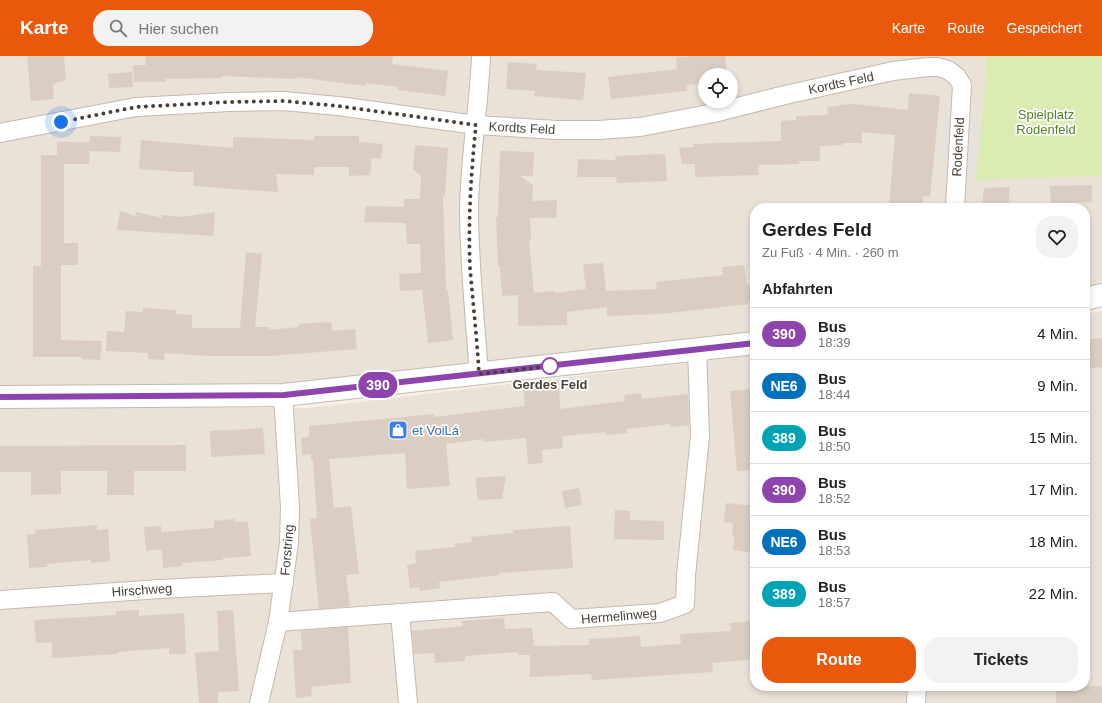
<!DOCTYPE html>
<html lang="de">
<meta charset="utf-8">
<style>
body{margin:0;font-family:Arial,sans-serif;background:#f2f2f2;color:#222;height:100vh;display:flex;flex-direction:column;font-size:15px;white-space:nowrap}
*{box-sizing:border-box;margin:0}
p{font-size:13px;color:#767676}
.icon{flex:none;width:22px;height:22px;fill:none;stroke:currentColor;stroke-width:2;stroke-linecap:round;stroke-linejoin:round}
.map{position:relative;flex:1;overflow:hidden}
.panel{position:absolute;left:750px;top:147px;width:340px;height:488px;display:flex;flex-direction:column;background:#fff;border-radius:16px;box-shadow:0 2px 6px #0003}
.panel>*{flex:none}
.badge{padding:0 8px;border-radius:13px;font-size:14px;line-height:26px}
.fabs{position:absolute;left:698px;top:12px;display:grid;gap:8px}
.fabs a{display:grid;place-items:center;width:40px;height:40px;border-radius:50%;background:#fff;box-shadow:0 2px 6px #0003;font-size:20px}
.you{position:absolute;width:20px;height:20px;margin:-10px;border:3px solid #fff;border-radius:50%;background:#1a73e8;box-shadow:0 0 0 6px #1a73e833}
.map>.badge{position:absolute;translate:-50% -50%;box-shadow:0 0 0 2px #fff}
h2{padding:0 12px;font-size:15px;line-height:36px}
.round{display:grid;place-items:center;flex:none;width:42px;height:42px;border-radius:16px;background:#f2f2f2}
.summary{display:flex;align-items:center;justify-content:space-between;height:68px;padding:0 12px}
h1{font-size:19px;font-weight:800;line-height:30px}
.action{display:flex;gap:8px;margin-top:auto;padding:8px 12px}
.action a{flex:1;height:46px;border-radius:16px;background:#ea580c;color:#fff;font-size:16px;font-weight:800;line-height:46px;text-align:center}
.action a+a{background:#f2f2f2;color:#222}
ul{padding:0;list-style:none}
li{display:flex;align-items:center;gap:12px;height:52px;padding:0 12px;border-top:1px solid #e0e0e0}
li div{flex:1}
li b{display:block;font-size:15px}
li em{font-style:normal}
li .badge{min-width:44px;font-weight:700;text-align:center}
header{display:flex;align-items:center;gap:24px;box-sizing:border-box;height:56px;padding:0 20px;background:#ea580c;color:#fff}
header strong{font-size:19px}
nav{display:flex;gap:22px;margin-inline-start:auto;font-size:14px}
.search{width:280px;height:36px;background:#f2f2f2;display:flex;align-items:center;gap:10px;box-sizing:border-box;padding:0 14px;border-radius:16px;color:#767676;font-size:15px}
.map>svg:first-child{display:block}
.residential{fill:#eae1d7;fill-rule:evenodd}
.green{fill:#daecaf}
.parking{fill:#e4e1de}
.building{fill:#dbcdc1}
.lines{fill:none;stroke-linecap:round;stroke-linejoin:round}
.minor-casing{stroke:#c5b9ae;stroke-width:20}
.tertiary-casing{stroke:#c5b9ae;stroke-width:24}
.minor{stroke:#fff;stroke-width:18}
.tertiary{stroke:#fff;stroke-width:22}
.line-casing{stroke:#fff;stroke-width:9}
.line{stroke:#8e44ad;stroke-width:6}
.walk{stroke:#4a4037;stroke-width:4;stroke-dasharray:0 7.2}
.stop-dot{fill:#fff;stroke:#8e44ad;stroke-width:2}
.labels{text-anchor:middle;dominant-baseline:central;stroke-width:3.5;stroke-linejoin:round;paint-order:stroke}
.street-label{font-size:13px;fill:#4a4037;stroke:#fff}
.park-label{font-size:13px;fill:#568125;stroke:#fff}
.stop-label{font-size:13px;font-weight:bold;fill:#4a4037;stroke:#fff}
.shop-label{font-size:13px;fill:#366cbe;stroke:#fff;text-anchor:start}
</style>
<header>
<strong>Karte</strong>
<div class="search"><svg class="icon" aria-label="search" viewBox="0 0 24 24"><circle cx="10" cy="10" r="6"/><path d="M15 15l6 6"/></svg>Hier suchen</div>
<nav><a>Karte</a><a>Route</a><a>Gespeichert</a></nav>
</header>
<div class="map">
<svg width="1102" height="647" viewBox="0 0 1102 647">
<rect width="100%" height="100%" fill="#f6f0e9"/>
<!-- residential -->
<g class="residential">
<path d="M0,0H1102V229L1085,233V152H755V277L286,330L0,331ZM705,19H731V45H705Z"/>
<polygon points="1102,255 1102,647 0,647 0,351 308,352 755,299 755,630 1085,630 1085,258"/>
</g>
<!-- green -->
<polygon class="green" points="986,0 1102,0 1102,120 976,124 986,21"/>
<!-- parking -->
<g class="parking">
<polygon points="946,47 954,48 948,103 941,102"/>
<polygon points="970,58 979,60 977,81 968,80"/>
<polygon points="967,85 976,86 973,119 964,118"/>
</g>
<!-- building -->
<g class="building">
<polygon points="27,0 64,0 66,24 53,28 54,43 31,45"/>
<polygon points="145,0 393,0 392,8 448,15 445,40 397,34 398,31 366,27 366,30 296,21 296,23 222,20 222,22 165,23 166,26 134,26 133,9 146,9"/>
<polygon points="693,0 725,0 727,14 712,19 705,19 705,27 686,29 687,35 611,43 608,21 677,13 676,2"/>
<polygon points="508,6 537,8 536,14 586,17 583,44 534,40 535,35 506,33"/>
<polygon points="132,16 133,31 109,32 108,18"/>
<polygon points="909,37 940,40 930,141 923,140 922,152 889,152 895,79 862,76 862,87 842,87 842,89 820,90 820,105 799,105 799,108 758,109 759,119 695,121 695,108 682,108 679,92 694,91 694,88 781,85 781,65 796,64 796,60 828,59 827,51 839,50 839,49 853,48 908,54"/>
<polygon points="90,80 121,81 120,96 90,95"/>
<polygon points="314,80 359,80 359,86 383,88 381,103 372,102 370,119 349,120 349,111 314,111 314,119 276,118 278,136 193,130 194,116 180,116 139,113 141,84 233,92 233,81 314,84"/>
<polygon points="57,86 90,86 89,108 64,108 64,187 78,187 78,209 61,209 61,284 102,285 100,304 82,303 82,301 33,301 33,210 41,210 41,99 57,99"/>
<polygon points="415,89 448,92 445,140 443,140 446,235 448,235 453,284 428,287 422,234 400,235 399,218 421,217 420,188 407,188 406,167 364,166 366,150 404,151 404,143 420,143 421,120 413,113"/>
<polygon points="500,95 534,96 533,120 520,120 533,129 532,145 557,144 556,162 530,162 531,184 529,184 534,237 555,235 555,237 586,233 583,209 589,208 603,207 606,235 657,233 656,226 723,219 722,211 744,209 747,229 755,228 755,245 748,246 748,248 661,258 607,260 607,251 567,256 567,269 518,270 518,239 502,240 500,210 498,210 496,161 498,161"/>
<polygon points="665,98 667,125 617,127 616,121 577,121 578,103 616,104 615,100"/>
<polygon points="1092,129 1092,146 1051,148 1050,130"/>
<polygon points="1010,131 1008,152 982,152 984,132"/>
<polygon points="120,155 135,160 136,156 162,162 161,159 181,161 215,156 213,180 117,174"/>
<polygon points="246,196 262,198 255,271 269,271 269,274 299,271 299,268 331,266 332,275 355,273 357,293 270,300 210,300 165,297 164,304 148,303 148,297 106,295 107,275 124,276 126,255 142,256 143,252 176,254 176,258 192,259 192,272 240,272"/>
<polygon points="1102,282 1102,311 1085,313 1085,284"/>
<polygon points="546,328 546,331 559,331 560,353 625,345 624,339 641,337 642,343 688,338 689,369 671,371 670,368 627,373 627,377 606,379 606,376 562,380 563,392 542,394 543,407 528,408 526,382 484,386 484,383 446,388 450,430 407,433 405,397 329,403 334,452 351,450 359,518 346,519 350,550 319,553 310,463 317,462 313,404 311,404 311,398 302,399 301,382 309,381 309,370 434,358 434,361 525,350 523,331"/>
<polygon points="755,333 755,414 737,415 730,335"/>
<polygon points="263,372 265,398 211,401 210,375"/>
<polygon points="186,389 186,415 134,415 134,439 107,439 107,415 61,415 61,438 31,439 31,416 0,416 0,390"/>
<polygon points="506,420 502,443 478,444 475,422"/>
<polygon points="579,432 582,449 565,452 562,435"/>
<polygon points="726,447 755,450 755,497 733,494 734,480 732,480 733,467 724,466"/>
<polygon points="615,454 630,455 630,464 664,465 664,484 614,483"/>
<polygon points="235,463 235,466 248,466 251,500 223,502 223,504 182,507 182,510 163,512 162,493 146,495 144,471 161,470 161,476 214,472 214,465"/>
<polygon points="97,469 97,474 108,473 110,505 91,507 91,504 46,508 47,511 29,512 27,478 36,478 35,474"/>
<polygon points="570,470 573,512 499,517 499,519 439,526 440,532 420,535 419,531 410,532 407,509 416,507 415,495 455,491 455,488 472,486 471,481 513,477 513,474"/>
<polygon points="139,554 139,560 184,557 186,598 169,598 169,592 118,596 118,598 52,602 52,586 36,587 34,564 116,559 116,555"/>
<polygon points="233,554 239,635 218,636 218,647 199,647 195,597 219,595 217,555"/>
<polygon points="504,562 505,573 532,572 534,590 589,589 589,583 640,580 641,591 681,588 680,578 731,575 730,567 755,565 755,603 712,607 713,616 592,624 591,618 530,621 530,599 519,599 518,596 465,600 465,605 435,607 434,597 414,598 412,575 463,570 462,565"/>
<polygon points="348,571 351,627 311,631 312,640 296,642 293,594 302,594 301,575"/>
<rect x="1056" y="630" width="46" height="17"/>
</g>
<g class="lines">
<!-- minor casing -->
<g class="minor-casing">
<g id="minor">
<polyline points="0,77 136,51 229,46 283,45 338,50 476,69 557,74 599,74 640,71 714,57 785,39 893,15 928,11 938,11 948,14 957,21 962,29 955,152"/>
<path d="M479,318C475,263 469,207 469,151C470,101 479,51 481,0"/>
<polyline points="0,544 160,533 284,527"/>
<polyline points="400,557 408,647"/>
<polyline points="278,566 553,546 571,563 660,557 685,548 686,519 700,380 697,293"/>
<polyline points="259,647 278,566 289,487 290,451 283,339"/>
<polyline points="916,647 917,630"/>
</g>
</g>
<!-- tertiary casing -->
<g class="tertiary-casing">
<g id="tertiary">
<polyline points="1085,243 1102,239"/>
<polyline points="0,341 283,339 755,287"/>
</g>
</g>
<!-- minor -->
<use href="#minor" class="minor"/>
<!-- tertiary -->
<use href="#tertiary" class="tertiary"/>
</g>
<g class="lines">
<!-- line casing -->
<g class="line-casing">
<polyline id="line" points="0,341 284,339 755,287"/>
</g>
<!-- line -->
<use href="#line" class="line"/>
<!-- walk -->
<path class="walk" d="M61,66L136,51L229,46L283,45L338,50L476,69C471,117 468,164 470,212C473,247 477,283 479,318L552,310H550"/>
</g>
<!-- icons -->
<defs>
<g id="shop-square" transform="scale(1)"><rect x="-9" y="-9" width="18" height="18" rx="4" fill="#3f7fe0" stroke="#fff"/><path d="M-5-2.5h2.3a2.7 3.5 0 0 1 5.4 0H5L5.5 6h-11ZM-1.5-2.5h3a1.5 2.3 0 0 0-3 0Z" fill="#fff"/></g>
</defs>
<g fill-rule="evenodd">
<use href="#shop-square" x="398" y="374"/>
</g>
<!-- markers -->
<circle class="stop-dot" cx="550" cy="310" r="8"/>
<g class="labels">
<!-- street labels -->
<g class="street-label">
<text transform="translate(841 27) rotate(-12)">Kordts Feld</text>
<text transform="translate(522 72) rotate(3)">Kordts Feld</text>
<text transform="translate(958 91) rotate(-87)">Rodenfeld</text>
<text transform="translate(287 494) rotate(-85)">Forstring</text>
<text transform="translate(142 534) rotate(-4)">Hirschweg</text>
<text transform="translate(619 560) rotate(-5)">Hermelinweg</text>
</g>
<!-- park labels -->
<g class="park-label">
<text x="1046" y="58">Spielplatz<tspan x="1046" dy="15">Rodenfeld</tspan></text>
</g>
<!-- stop labels -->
<g class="stop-label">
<text x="550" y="328">Gerdes Feld</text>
</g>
<!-- shop labels -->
<g class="shop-label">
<text x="412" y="374">et VoiLá</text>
</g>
</g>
</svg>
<div class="fabs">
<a><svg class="icon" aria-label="locate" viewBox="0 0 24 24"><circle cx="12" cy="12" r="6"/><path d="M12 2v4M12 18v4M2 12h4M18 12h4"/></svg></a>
</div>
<div class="you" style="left:61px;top:66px"></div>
<b class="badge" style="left:378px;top:329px;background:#8e44ad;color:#fff">390</b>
<section class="panel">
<div class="summary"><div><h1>Gerdes Feld</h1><p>Zu Fuß · 4 Min. · 260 m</p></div><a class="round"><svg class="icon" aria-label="heart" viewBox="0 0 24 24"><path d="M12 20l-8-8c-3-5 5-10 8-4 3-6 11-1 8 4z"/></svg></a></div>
<h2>Abfahrten</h2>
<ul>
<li><span class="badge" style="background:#8e44ad;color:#fff">390</span><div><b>Bus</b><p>18:39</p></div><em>4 Min.</em></li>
<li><span class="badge" style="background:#0072bc;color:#fff">NE6</span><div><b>Bus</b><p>18:44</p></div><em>9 Min.</em></li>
<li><span class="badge" style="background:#00a3b4;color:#fff">389</span><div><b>Bus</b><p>18:50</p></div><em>15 Min.</em></li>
<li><span class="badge" style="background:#8e44ad;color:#fff">390</span><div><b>Bus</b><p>18:52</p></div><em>17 Min.</em></li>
<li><span class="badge" style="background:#0072bc;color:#fff">NE6</span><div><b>Bus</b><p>18:53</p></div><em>18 Min.</em></li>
<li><span class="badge" style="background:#00a3b4;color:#fff">389</span><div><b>Bus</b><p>18:57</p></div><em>22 Min.</em></li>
</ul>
<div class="action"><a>Route</a><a>Tickets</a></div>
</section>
</div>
